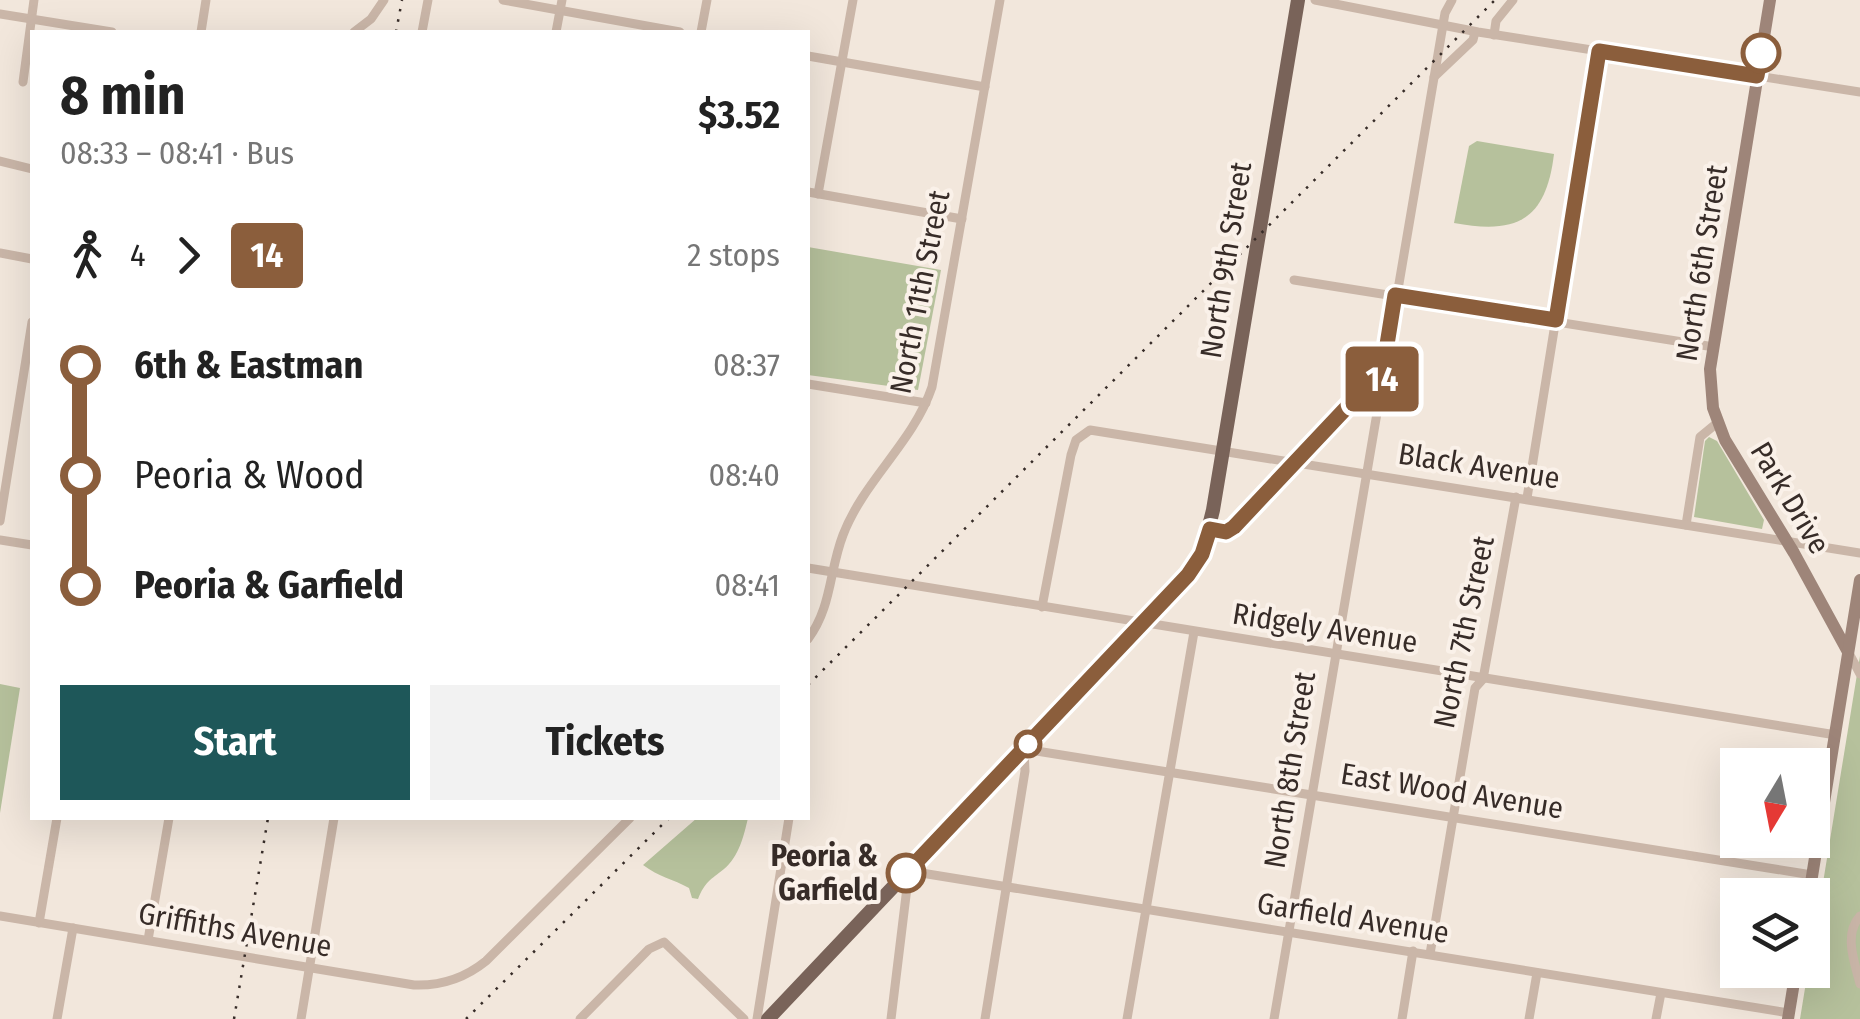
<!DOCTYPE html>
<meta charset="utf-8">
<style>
body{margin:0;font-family:"Fira Sans Condensed",sans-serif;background:#f2f2f2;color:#222;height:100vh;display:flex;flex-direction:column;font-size:38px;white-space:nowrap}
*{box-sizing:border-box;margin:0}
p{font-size:32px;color:#767676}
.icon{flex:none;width:55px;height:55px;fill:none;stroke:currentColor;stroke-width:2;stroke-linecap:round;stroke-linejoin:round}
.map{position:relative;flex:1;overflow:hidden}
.panel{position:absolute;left:30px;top:30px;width:780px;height:790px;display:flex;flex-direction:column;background:#fff;border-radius:0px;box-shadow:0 10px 40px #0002}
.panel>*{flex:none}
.badge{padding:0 20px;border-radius:8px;font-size:35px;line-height:65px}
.needle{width:65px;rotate:190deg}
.tools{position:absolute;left:1720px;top:748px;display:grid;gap:20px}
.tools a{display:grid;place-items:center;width:110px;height:110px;border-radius:0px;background:#fff;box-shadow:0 10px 40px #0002;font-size:50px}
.map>.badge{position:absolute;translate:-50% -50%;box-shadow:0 0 0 5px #fff}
.legs{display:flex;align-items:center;gap:15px;height:110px;padding:0 30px;font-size:32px}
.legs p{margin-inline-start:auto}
.overview{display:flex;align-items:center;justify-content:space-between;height:170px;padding:0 30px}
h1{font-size:55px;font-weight:700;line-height:75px}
.action{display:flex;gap:20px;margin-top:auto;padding:20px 30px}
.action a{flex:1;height:115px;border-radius:0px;background:#1e5759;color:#fff;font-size:40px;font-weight:700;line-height:115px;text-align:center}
.action a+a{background:#f2f2f2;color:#222}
ul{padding:0 30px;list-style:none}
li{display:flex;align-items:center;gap:35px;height:110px;font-size:38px}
li i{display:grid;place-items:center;width:15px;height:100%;margin:0 12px;background:currentColor}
li i::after{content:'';width:25px;height:25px;margin:-12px;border:8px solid;border-radius:50%;background:#fff}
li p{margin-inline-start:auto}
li:first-child i{background:linear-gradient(#0000 50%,currentColor 0)}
li:last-child i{background:linear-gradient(currentColor 50%,#0000 0)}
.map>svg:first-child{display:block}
.green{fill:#b6c19c}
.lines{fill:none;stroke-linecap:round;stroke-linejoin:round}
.minor{stroke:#cab6a8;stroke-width:9}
.secondary{stroke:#9e8579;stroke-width:12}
.primary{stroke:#796359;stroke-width:14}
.rail{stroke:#372c28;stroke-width:2.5;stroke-dasharray:2.5 8;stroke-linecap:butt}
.line-1-casing{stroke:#fff;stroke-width:22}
.line-1{stroke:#8b5e3c;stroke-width:15}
.stop-1-dot{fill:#fff;stroke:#8b5e3c;stroke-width:5}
.labels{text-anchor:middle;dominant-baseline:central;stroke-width:8;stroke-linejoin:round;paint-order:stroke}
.street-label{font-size:30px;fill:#372c28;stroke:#faf1e9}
.stop-label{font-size:30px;font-weight:bold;fill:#372c28;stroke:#faf1e9;text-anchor:end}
</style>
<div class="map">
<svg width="1860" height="1019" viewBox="0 0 1860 1019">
<rect width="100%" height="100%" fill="#f2e7dc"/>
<!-- green -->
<g class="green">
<path d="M1477,141L1554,154C1546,220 1517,235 1454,223L1469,146Z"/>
<polygon points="808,247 941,270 918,390 808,375"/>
<polygon points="1709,437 1717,441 1764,520 1762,529 1694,517 1705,441"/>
<polygon points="1860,656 1860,1019 1800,1019 1808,970 1812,970 1813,944"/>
<polygon points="0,684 20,688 0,813"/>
<path d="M697,818H748C744,835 739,857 724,869C710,880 705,882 698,899L692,898L689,888C673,879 659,877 643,865Z"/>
</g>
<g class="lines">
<!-- minor -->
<g class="minor">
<polyline points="503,0 680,32"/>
<polyline points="1315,0 1478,32 1860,92"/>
<polyline points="0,14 112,32"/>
<polyline points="201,32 206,0"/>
<polyline points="354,32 371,19 384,0"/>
<polyline points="422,32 428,0"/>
<polyline points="556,32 562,0"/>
<polyline points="701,32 707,0"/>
<polyline points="1494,35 1496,21 1513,0"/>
<polyline points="808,56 985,87"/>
<polyline points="1434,77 1473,40 1475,32"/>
<polyline points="23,82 34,0"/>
<polyline points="0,161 32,169"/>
<polyline points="808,192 962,219"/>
<polyline points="818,194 853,0"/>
<polyline points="0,253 32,259"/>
<polyline points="1294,280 1714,347"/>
<polyline points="808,384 926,403"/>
<polyline points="1527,498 1599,51"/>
<polyline points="0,521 32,322"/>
<polyline points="1686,525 1700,437 1717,423"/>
<polyline points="1209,529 1226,532 1234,527 1365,388 1380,388"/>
<polyline points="0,540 32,545"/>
<polyline points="808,568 1836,735"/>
<polyline points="1042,607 1071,455 1076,440 1090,430 1860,553"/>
<path d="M808,639C832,607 829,571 843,535C864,480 913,443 932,387L1000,0"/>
<polyline points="1850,655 1860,674"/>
<path d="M0,916L414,985C441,986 465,978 486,961L630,818"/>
<path d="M1860,916C1843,935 1855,963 1860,984"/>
<polyline points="39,923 57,818"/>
<polyline points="148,940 169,818"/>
<polyline points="1430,954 1475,688 1483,679 1516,497"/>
<polyline points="57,1019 73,928"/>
<polyline points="301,1019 334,818"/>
<polyline points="580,1019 649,949 664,942 744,1019"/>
<polyline points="757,1019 789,818"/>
<polyline points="891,1019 909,871 1789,1013"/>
<polyline points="985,1019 1025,771 1024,749 1812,875"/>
<polyline points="1127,1019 1194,632"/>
<polyline points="1274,1019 1445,13 1452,0"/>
<polyline points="1402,1019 1413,951"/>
<polyline points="1529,1019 1537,973"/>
<polyline points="1656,1019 1661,993"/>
</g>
<!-- secondary -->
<g class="secondary">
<polyline points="1770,0 1710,369 1713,408 1725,440 1794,553 1848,652"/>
<polyline points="1809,895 1860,580"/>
<polyline points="1788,1019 1796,970"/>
</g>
<!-- primary -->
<polyline class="primary" points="768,1019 1183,581 1202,554 1213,510 1298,0"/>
<!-- rail -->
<g class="rail">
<polyline points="396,32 402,0"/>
<polyline points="808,685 1495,0"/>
<polyline points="234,1019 268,818"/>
<polyline points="466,1019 669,818"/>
</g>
</g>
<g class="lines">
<!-- line-1 casing -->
<g class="line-1-casing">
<polyline id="line-1" points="906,873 1188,575 1202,554 1210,529 1226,532 1234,527 1365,388 1380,388 1395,295 1556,320 1599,51 1757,76 1761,53"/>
</g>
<!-- line-1 -->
<use href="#line-1" class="line-1"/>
</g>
<!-- markers -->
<g class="stop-1-dot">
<circle cx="1761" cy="53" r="18"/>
<circle cx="1028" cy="744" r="12"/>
<circle cx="906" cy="873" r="18"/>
</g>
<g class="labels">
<!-- street labels -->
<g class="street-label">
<text transform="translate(1226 260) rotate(-81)">North 9th Street</text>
<text transform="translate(1702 263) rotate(-81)">North 6th Street</text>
<text transform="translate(920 292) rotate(-79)">North 11th Street</text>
<text transform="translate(1479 466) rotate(9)">Black Avenue</text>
<text transform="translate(1790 498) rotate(59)">Park Drive</text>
<text transform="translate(1325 628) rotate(9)">Ridgely Avenue</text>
<text transform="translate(1464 632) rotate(-78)">North 7th Street</text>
<text transform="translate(1290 770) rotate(-81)">North 8th Street</text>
<text transform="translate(1452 791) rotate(9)">East Wood Avenue</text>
<text transform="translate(1353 918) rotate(9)">Garfield Avenue</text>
<text transform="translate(235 930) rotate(10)">Griffiths Avenue</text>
</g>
<!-- stop labels -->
<g class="stop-label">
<text x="878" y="856">Peoria &amp;<tspan x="878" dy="34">Garfield</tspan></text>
</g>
</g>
</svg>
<div class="tools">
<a><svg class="needle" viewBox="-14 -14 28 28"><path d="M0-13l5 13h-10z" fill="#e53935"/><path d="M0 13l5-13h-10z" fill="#767676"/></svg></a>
<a><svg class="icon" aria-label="layers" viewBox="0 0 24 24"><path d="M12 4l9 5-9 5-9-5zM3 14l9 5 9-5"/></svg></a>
</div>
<b class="badge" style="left:1382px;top:379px;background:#8b5e3c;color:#fff">14</b>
<section class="panel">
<div class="overview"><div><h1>8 min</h1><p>08:33 – 08:41 · Bus</p></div><b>$3.52</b></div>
<div class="legs"><svg class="icon" aria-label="walk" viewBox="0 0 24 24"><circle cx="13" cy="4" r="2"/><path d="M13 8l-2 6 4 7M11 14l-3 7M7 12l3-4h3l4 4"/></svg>4<svg class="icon" aria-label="forward" viewBox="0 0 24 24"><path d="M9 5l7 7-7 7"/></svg><b class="badge" style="background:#8b5e3c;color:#fff">14</b><p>2 stops</p></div>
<ul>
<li><i style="color:#8b5e3c"></i><b>6th &amp; Eastman</b><p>08:37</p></li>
<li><i style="color:#8b5e3c"></i><span>Peoria &amp; Wood</span><p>08:40</p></li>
<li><i style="color:#8b5e3c"></i><b>Peoria &amp; Garfield</b><p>08:41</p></li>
</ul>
<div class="action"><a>Start</a><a>Tickets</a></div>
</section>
</div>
